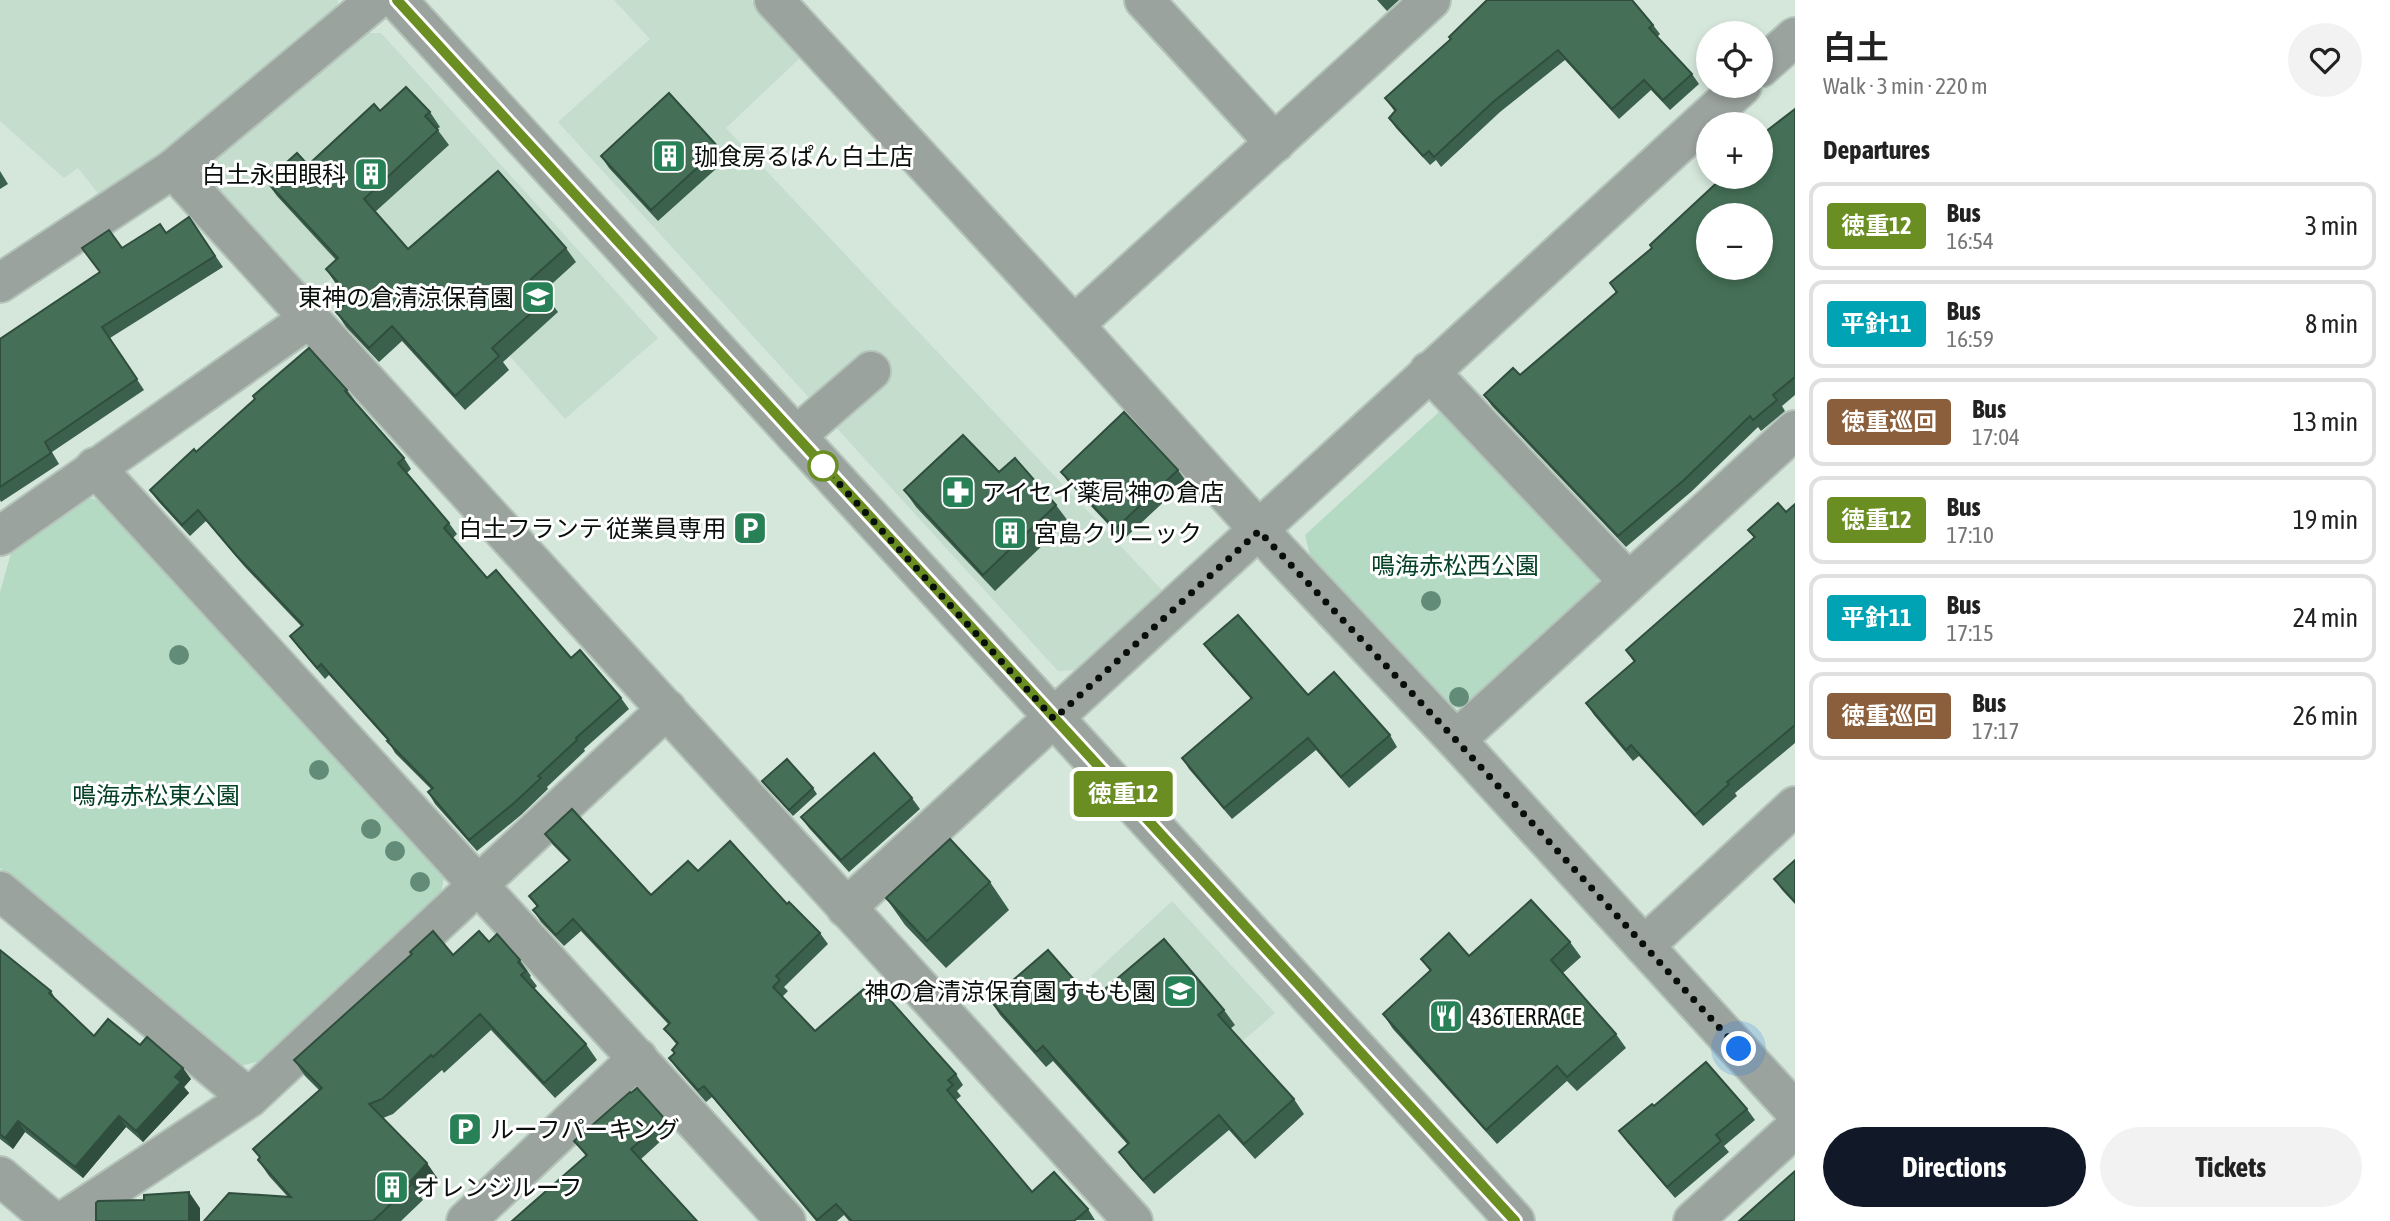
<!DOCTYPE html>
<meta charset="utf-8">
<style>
body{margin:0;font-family:"Asap Condensed","Noto Sans JP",sans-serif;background:#f2f2f2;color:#222;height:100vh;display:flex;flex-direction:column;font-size:26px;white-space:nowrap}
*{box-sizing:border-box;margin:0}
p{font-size:23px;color:#767676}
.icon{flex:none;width:38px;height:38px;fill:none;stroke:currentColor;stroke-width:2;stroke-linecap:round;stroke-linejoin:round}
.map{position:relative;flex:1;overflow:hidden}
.sheet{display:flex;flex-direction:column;background:#fff;width:595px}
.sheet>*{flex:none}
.badge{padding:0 14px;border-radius:5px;font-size:24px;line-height:46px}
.tools{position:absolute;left:1696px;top:21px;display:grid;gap:14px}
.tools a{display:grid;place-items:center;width:77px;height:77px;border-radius:50%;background:#fff;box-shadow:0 4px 10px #0003;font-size:35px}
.you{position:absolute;width:35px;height:35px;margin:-18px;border:5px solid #fff;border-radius:50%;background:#1a73e8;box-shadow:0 0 0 10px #1a73e833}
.map>.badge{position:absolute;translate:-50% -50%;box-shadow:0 0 0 4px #fff}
h2{padding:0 28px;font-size:26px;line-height:63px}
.round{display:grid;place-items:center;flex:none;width:74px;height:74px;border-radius:37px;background:#f2f2f2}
.summary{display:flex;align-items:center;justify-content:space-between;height:119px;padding:0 28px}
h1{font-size:33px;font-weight:700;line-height:52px}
.button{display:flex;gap:14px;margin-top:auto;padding:14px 28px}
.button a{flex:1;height:80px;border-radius:42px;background:#111827;color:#fff;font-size:28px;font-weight:700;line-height:80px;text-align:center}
.button a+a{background:#f2f2f2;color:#222}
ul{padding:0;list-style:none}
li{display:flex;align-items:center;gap:21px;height:88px;margin:0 14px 10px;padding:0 14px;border:4px solid #e0e0e0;border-radius:14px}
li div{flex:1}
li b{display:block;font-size:26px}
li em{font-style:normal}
li .badge{min-width:77px;font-weight:700;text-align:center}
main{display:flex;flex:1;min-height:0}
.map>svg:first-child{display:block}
.built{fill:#c4ddcd}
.green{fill:#b5dac3}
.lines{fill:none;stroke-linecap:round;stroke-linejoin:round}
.minor-casing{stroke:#b4c4ba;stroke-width:42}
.minor{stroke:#9ba39e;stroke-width:38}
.tree{fill:#638c78}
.wall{fill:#3b604b}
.shaded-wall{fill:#304e3d}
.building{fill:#457057;stroke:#304e3d;stroke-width:2;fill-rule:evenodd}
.line-casing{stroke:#fff;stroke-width:16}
.line{stroke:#6b8e23;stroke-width:10}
.walk{stroke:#090f0b;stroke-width:7;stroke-dasharray:0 12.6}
.stop-dot{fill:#fff;stroke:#6b8e23;stroke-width:3.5}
.labels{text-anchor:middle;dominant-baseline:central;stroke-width:6;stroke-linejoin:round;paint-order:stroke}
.poi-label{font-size:24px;fill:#090f0b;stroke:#fff;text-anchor:start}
.park-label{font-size:24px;fill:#054127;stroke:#fff}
</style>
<main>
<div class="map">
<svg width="1795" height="1221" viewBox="0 0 1795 1221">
<rect width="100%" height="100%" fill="#d5e7db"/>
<!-- built -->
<g class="built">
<polygon points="0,0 338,0 338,9 232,99 136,174 101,197 78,168 64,178 0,121"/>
<polygon points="614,0 751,0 802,56 726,128 1163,591 1076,670 1058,671 558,122 650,39"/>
<polygon points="363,33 381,33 658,338 565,419 494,338 388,226 312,296 206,180 207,164"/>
<polygon points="1172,901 1275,1013 1193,1084 1091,976"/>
</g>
<!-- green -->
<g class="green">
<polygon points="1440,411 1455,416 1598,569 1597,589 1461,709 1447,706 1311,559 1305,535"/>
<polygon points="86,496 102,502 444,878 441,893 262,1061 240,1066 0,868 0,592 13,546"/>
</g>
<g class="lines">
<!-- minor casing -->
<g class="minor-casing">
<g id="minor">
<polyline points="397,0 1515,1221"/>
<polyline points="774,0 1074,325 1278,551 1456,740 1795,1111"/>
<polyline points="1144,0 1275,143"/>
<polyline points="1760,68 1795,37"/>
<polyline points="173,169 1133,1221"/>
<polyline points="0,283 173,169 376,0"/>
<polyline points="1074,325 1431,0"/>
<polyline points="1429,371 1628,581"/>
<polyline points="796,436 871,371"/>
<polyline points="95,467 786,1221"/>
<polyline points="0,536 310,318"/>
<polyline points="1456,740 1795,430"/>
<polyline points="0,891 249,1098"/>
<path d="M846,908C1146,636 1442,359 1742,86"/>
<polyline points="1644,946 1795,806"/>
<polyline points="0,1176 53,1221"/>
<polyline points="63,1221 249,1098 667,709"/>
<polyline points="466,1221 638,1058"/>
<polyline points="1693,1221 1795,1128"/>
</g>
</g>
<!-- minor -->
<use href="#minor" class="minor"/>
</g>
<!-- trees -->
<g class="tree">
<circle cx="1431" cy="601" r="10"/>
<circle cx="179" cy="655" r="10"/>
<circle cx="1459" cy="697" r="10"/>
<circle cx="319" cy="770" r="10"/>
<circle cx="371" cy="829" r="10"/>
<circle cx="395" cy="851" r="10"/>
<circle cx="420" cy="882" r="10"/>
</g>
<!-- wall -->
<g class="wall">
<polygon points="1377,0 1399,0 1387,11"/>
<polygon points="1653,25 1660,34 1657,37 1692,74 1699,84 1670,110 1651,90 1619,119 1565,60 1500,112 1441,167 1436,160 1430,165 1396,128 1389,118 1395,112 1385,98 1451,39"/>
<polygon points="1795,109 1795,395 1782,406 1785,411 1761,431 1758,427 1692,491 1626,547 1492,406 1484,395 1520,375 1616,293 1610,283 1652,248"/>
<polygon points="380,111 430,112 440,127 437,129 449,145 375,212 408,249 566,248 576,262 543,292 558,312 503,362 509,370 465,410 402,341 379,362 346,327 336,312 350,300 336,284 326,269 336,260 277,196 266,181 308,165"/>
<polygon points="719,148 727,159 658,221 609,168 601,156"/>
<polygon points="0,171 8,184 0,189"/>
<polygon points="189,217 223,267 110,338 144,390 52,452 59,464 1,502 0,500 0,339 100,272 122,248 166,233"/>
<polygon points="347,390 355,401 354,401 404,458 411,469 407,473 449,523 457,534 453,538 487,578 571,658 621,698 629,709 584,749 585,751 547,787 548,789 521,815 477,851 435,804 428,792 431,789 395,753 388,741 329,675 325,679 298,647 290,636 301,626 244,566 206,521 190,536 158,501 150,490"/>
<polygon points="1178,470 1186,481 1123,540 1069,483 1061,472"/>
<polygon points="999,472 1056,505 1068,521 995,591 916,507 904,490"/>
<polygon points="1795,504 1795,743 1735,793 1737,796 1703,826 1639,756 1633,761 1594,715 1586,703 1634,662 1626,650 1754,538 1748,530 1786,512"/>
<polygon points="1204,644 1390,735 1397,747 1349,788 1316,750 1232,819 1189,769 1182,758 1251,699 1212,655"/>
<polygon points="762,781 813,788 817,794 793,816"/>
<polygon points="912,798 920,809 849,872 809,828 801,817"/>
<polygon points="545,834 651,895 698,871 787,904 820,933 828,944 784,987 788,991 782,997 815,1031 956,1074 963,1085 957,1091 961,1096 956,1100 1032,1192 1088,1209 1095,1220 849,1221 844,1215 837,1221 816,1221 712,1097 706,1102 677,1069 669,1058 674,1053 672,1050 677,1045 664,1029 669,1025 581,931 564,946 541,922 533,910 537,907 529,896 569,861 553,845"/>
<polygon points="1795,860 1795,904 1782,890 1774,879"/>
<polygon points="990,882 1009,910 946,968 905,925 886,898"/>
<polygon points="489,942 520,960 531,976 530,977 537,986 534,989 586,1044 597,1060 555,1098 491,1030 444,1073 442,1070 393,1114 383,1118 438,1179 421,1197 423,1200 401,1221 204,1221 288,1197 269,1176 258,1160 260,1158 253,1149 319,1090 305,1076 294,1060 453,955"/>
<polygon points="1570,942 1581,957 1563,973 1616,1034 1626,1048 1577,1091 1567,1081 1497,1144 1393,1029 1383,1014 1430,971 1421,959 1469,956"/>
<polygon points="0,950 51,991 56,1000 94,1036 191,1079 184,1087 189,1093 143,1142 126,1127 83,1178 25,1132 13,1149 0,1139"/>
<polygon points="990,1000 1092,1000 1224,1010 1235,1025 1230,1029 1294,1099 1304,1114 1255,1159 1229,1130 1154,1194 1130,1167 1119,1152 1128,1145 1053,1061 1046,1067 1000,1015"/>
<polygon points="1654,1106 1747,1109 1755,1120 1724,1146 1729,1152 1675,1198 1627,1142 1619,1131"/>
<polygon points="665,1119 673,1130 641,1159 586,1156 574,1141"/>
</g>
<!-- shaded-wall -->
<g class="shaded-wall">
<polygon points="183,1068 191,1079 184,1087 189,1093 143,1142 136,1131"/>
<polygon points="119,1116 126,1127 83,1178 75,1167"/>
<polygon points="18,1121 25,1132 13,1149 5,1138"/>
<polygon points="427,1163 438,1179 421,1197 410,1182"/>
<polygon points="189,1192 200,1208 200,1221 189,1221"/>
</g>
<!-- building -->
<g class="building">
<polygon points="1487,0 1632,0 1653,25 1649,28 1692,74 1663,100 1644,80 1612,109 1558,50 1493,102 1434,157 1429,151 1423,156 1389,118 1396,110 1385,98 1451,39 1449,37"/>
<polygon points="406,87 430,112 425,116 438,130 364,199 408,249 498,171 566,248 531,279 548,298 492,348 499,356 455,396 392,326 369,348 336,312 352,298 326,269 338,258 266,181 297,153 308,165 374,104 380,111"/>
<polygon points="669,93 719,148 651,210 601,156"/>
<path d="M1795,109V377L1773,395L1777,400L1753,420L1750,416L1684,480L1618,536L1484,395L1513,368L1520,375L1617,292L1610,283L1652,248L1650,245L1723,177H1760V136ZM1708,215H1760V268H1708Z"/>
<polygon points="189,217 215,256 102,327 137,379 45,442 51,453 0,487 0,339 100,272 82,248 109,230 122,248 160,224 166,233"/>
<polygon points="309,348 347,390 345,391 404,458 398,463 449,523 444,528 487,578 496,570 571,658 580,650 621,698 576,738 577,740 538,776 541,778 514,803 469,840 428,792 433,788 387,741 389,740 321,664 317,668 290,636 303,625 236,555 198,510 182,525 150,490 194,449 196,452 255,399 253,396"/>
<polygon points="1124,412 1178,470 1115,529 1061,472"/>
<polygon points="963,435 999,472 1015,458 1056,505 983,575 904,490"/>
<polygon points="1778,503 1786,512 1795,504 1795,725 1727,782 1729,784 1695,815 1631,745 1626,750 1586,703 1635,661 1626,650 1755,537 1748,530"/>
<polygon points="1238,615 1308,695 1334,672 1390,735 1341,777 1308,738 1224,808 1182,758 1252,698 1204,644"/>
<polygon points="874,753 912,798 841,860 801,817"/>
<polygon points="787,759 813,788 789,810 762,781"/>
<polygon points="572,809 651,895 688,861 698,871 730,841 787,904 789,902 820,933 776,976 780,980 773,987 815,1031 873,981 956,1074 948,1080 953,1085 947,1090 1032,1192 1054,1172 1088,1209 1074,1221 852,1221 836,1204 817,1220 704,1086 698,1090 669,1058 675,1053 672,1050 678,1043 664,1029 670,1023 573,919 556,935 533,910 538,906 529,896 570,860 545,834"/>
<polygon points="950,839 990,882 927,941 886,898"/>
<polygon points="1795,860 1795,902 1774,879"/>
<polygon points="1531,900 1570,942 1551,960 1616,1034 1567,1077 1557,1066 1486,1130 1383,1014 1431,970 1421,959 1449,933 1469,956"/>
<polygon points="433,931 453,955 479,931 489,942 497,934 520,960 518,962 526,971 521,975 586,1044 544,1083 480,1014 433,1057 431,1055 382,1099 369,1104 427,1163 410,1182 412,1184 373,1221 204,1221 229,1193 291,1197 258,1160 260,1157 253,1149 322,1088 294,1060 412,954 410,952"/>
<polygon points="1164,939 1224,1010 1218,1015 1294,1099 1244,1144 1219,1115 1143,1180 1119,1152 1129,1143 1043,1046 1036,1052 990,1000 1048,950 1092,1000"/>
<polygon points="0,950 51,991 49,993 94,1036 108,1019 140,1045 147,1037 183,1068 175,1077 181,1082 136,1131 119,1116 75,1167 18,1121 5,1138 0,1134"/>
<polygon points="1706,1062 1747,1109 1716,1135 1721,1141 1667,1187 1619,1131 1652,1104 1654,1106"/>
<polygon points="637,1088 665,1119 631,1149 697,1221 512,1221 587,1155 574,1141 630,1092 631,1093"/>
<polygon points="1795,1171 1795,1221 1739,1221"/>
<polygon points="189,1192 189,1221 96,1221 96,1203 98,1201 144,1200 144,1195"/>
</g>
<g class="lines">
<!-- line casing -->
<g class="line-casing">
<polyline id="line" points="397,0 1515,1221"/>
</g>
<!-- line -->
<use href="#line" class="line"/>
<!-- walk -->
<polyline class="walk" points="823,466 1054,719 1259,531 1456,740 1739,1049"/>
</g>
<!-- icons -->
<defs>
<g id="building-square" transform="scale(1.75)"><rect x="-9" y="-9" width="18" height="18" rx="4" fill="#288156" stroke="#fff"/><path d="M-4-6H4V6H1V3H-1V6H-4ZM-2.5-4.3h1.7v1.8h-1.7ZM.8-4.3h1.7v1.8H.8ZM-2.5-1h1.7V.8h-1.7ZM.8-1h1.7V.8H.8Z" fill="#fff"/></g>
<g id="school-square" transform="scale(1.75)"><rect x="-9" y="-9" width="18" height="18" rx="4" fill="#288156" stroke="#fff"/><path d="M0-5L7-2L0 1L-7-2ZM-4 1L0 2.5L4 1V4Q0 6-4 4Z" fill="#fff"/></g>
<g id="pharmacy-square" transform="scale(1.75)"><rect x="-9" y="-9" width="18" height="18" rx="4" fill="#288156" stroke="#fff"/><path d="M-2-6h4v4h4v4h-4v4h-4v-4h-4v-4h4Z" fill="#fff"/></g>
<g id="parking-square" transform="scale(1.75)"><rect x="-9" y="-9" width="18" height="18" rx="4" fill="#288156" stroke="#fff"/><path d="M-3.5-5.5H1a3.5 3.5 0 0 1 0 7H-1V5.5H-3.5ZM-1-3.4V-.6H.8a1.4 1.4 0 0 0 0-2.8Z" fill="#fff"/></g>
<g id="restaurant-square" transform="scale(1.75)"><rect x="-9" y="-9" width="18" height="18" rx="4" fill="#288156" stroke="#fff"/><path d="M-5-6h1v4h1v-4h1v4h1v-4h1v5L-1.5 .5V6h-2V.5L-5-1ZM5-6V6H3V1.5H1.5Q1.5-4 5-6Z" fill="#fff"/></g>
</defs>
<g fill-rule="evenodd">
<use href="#building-square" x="669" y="156"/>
<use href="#building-square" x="371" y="174"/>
<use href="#school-square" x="538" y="297"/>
<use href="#pharmacy-square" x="958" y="492"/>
<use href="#parking-square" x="750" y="528"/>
<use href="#building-square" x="1010" y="533"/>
<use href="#school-square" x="1180" y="991"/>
<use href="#restaurant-square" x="1446" y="1016"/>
<use href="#parking-square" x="465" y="1129"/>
<use href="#building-square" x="392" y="1187"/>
</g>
<!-- markers -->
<circle class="stop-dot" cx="823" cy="466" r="14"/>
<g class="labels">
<!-- poi labels -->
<g class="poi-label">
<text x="694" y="156">珈食房るぱん 白土店</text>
<text x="346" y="174" text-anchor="end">白土永田眼科</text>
<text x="514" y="297" text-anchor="end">東神の倉清涼保育園</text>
<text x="982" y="492">アイセイ薬局 神の倉店</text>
<text x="726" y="528" text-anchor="end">白土フランテ 従業員専用</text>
<text x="1034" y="533">宮島クリニック</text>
<text x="1156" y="991" text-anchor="end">神の倉清涼保育園 すもも園</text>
<text x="1470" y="1016">436TERRACE</text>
<text x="490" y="1129">ルーフパーキング</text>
<text x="416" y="1187">オレンジルーフ</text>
</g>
<!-- park labels -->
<g class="park-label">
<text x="1455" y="565">鳴海赤松西公園</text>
<text x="156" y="795">鳴海赤松東公園</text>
</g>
</g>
</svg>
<div class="tools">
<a><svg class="icon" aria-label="locate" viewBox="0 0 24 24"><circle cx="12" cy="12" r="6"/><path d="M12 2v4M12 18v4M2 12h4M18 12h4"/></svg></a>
<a>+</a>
<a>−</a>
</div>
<div class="you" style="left:1739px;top:1049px"></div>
<b class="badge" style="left:1123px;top:794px;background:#6b8e23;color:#fff">徳重12</b>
</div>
<section class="sheet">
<div class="summary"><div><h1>白土</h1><p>Walk · 3 min · 220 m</p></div><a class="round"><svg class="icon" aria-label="heart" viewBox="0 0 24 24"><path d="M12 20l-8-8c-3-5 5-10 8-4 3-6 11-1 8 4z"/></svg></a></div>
<h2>Departures</h2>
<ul>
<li><span class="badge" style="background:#6b8e23;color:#fff">徳重12</span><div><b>Bus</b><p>16:54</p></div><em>3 min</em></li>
<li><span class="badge" style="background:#00a3b4;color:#fff">平針11</span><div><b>Bus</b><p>16:59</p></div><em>8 min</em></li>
<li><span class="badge" style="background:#8b5e3c;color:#fff">徳重巡回</span><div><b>Bus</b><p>17:04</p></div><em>13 min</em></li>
<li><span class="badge" style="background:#6b8e23;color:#fff">徳重12</span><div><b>Bus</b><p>17:10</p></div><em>19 min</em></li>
<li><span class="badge" style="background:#00a3b4;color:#fff">平針11</span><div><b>Bus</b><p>17:15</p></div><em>24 min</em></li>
<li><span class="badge" style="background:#8b5e3c;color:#fff">徳重巡回</span><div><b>Bus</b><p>17:17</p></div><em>26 min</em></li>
</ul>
<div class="button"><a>Directions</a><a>Tickets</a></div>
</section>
</main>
